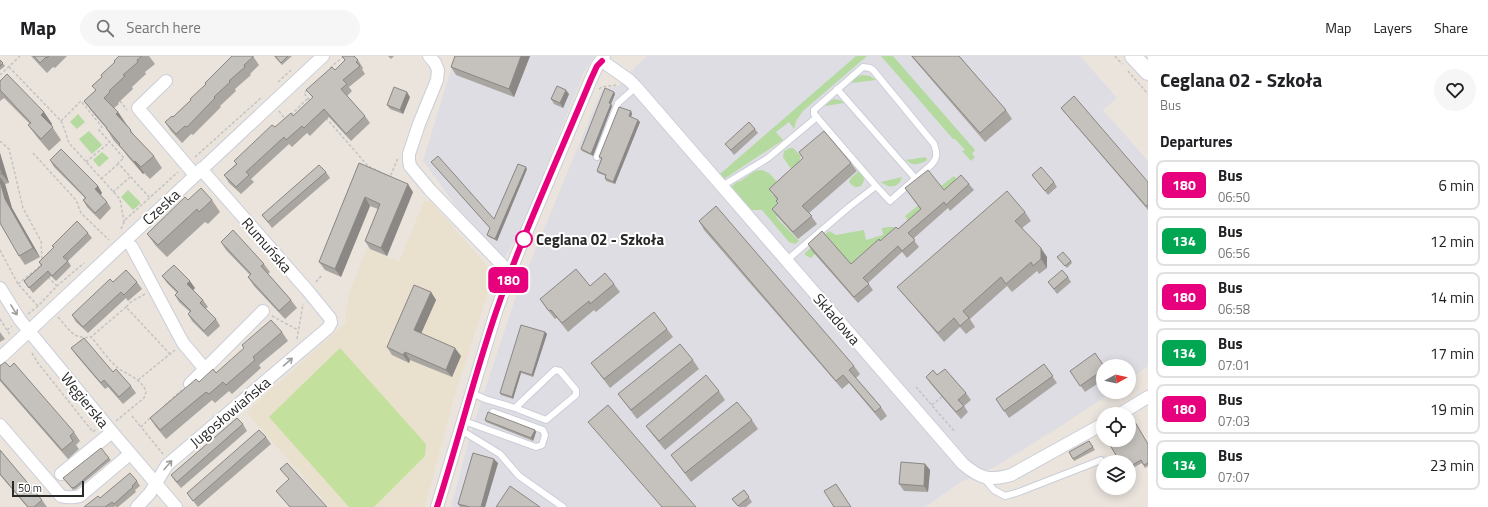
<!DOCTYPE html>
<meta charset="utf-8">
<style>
body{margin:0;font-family:"Titillium Web",sans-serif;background:#f6f6f6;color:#202124;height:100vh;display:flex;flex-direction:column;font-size:15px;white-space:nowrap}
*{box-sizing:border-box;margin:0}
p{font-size:13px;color:#757577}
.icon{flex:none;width:22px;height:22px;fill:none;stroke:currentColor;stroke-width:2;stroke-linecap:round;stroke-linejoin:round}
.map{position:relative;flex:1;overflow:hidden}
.side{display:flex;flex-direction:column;background:#fff;width:340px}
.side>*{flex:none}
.badge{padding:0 8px;border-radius:6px;font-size:14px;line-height:26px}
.needle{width:26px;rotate:82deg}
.tools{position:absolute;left:1096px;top:303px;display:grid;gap:8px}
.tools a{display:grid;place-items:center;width:40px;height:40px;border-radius:50%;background:#fff;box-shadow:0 2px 10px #0003;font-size:20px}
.scale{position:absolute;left:12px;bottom:10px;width:72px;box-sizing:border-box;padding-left:4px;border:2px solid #292929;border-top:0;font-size:11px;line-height:14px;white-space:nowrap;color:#292929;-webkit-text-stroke:3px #fff;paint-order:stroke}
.map>.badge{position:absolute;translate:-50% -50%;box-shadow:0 0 0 2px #fff}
h2{padding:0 12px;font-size:15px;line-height:36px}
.round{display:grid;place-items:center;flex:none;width:42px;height:42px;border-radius:21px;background:#f6f6f6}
.head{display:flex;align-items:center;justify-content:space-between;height:68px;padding:0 12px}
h1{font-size:19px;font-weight:700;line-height:30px}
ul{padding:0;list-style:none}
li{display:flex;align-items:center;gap:12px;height:50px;margin:0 8px 6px;padding:0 4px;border:2px solid #e0e0e0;border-radius:8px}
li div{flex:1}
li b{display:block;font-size:15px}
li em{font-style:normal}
li .badge{min-width:44px;font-weight:700;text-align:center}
header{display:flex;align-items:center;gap:24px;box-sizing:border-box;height:56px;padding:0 20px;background:#fff;border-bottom:1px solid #e0e0e0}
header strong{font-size:19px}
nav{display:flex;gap:22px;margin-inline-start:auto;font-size:14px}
.search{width:280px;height:36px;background:#f6f6f6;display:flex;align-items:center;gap:10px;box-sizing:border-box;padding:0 14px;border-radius:22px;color:#757577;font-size:15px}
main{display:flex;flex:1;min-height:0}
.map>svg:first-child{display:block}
.industrial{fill:#dedde3}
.education{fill:#e9e0ce}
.grass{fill:#b4daa0}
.pitch{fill:#c3e09d}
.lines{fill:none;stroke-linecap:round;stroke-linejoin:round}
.lane-casing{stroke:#cbced9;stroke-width:8}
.street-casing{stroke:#cbced9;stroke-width:14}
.secondary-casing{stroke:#cbced9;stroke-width:18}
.path{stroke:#c3c3c3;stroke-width:1.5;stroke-dasharray:3 2;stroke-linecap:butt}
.lane{stroke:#fff;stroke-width:6}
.street{stroke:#fff;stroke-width:12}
.secondary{stroke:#fff;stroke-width:16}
.wall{fill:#a9a6a2}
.shaded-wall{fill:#8a8784}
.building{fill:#c5c1bc;stroke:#8a8784}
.oneway{stroke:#9f9f9f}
.line-casing{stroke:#fff;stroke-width:9}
.line{stroke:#e6007e;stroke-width:6}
.stop-dot{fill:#fff;stroke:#e6007e;stroke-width:2}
.labels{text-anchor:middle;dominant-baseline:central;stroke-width:4;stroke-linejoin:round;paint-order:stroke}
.street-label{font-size:15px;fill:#292929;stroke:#fff}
.stop-label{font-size:15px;font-weight:bold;fill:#292929;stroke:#fff;text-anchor:start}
</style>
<header>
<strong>Map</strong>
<div class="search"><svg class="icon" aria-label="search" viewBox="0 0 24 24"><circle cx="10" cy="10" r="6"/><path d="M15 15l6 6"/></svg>Search here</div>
<nav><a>Map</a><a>Layers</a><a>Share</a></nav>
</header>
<main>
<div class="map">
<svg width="1148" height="451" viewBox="0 0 1148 451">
<rect width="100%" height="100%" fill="#eae4dd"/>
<!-- industrial -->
<g class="industrial">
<polygon points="455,0 594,0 584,16 521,173 500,210 423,105"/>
<polygon points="647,0 1080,0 1117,42 1103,54 1148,105 1148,310 1129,324 1129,310 1103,310 1103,336 1112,336 1064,368 995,411 961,426 925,451 451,451 471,376 515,243 602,33 619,30 637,9"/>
</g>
<!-- education -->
<polygon class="education" points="424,145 431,146 494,218 452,348 425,451 330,451 246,356 347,266 345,263 349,238 367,192 399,206"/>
<!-- grass -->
<g class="grass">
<polygon points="856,0 867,0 803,55 796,65 794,73 789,66 776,76 783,84 724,123 720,118"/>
<polygon points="881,0 893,0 975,94 972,98 975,101 971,105 962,95 965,94 955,83 953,83"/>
<polygon points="862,19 870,20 876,24 851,27 855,22"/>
<polygon points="834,43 840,44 844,47 825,50 827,47"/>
<polygon points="78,58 85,66 77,73 70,66"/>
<polygon points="89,75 102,89 92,98 79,83"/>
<polygon points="790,92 793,92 801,100 799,106 791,113 783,101 784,95"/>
<polygon points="102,96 109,102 99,111 93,104"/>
<path d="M926,101L927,104C920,109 912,110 906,104Z"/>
<polygon points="762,114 769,117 779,128 770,136 783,151 782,155 776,161 799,185 795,188 789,186 762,154 751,154 731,131 738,125 739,126 755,115"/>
<path d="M859,115L864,122C864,132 855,134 849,126L851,122Z"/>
<polygon points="954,120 961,129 949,140 941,130"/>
<path d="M902,121C899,132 889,133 881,126Z"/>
<polygon points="128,134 140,146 140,148 133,154 121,141"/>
<polygon points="938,138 909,167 905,160 920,148"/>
<polygon points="889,171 894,171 901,177 856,214 815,198 811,202 805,199 805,197 829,175 836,179 864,174 866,184 883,179 882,172"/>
</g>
<!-- pitch -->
<polygon class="pitch" points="340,292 426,388 425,400 374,451 349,451 269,361"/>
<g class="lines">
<!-- lane casing -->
<g class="lane-casing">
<g id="lane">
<polyline points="837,33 915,122"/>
<polyline points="597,101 618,47 636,31"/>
<polyline points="722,130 768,102 817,61"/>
<path d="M787,204L849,151L876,130L814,58V54L863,11L870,12L873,14L934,88C937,97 938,102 931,109L890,145L876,130"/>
<polyline points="472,337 485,343 515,352 555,314 560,315 576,334 576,339 546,364 515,352"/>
<polyline points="464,365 536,391 542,389 545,379 543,374 493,356"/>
<polyline points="461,374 500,398 519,420 563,451"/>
<polyline points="984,422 994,434 1005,440 1019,436 1101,404"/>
</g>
</g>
<!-- street casing -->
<g class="street-casing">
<g id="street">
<polyline points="429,0 435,7 438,14 437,24 419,68 409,98 409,104 410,110 430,134 510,217"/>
<path d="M602,5L629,24L636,31L963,408C981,423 989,425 1011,419L1103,368"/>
<polyline points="166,25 138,52 195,119"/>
<polyline points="132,191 183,287 205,313"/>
<polyline points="0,232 20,264 112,376 176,451"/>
<polyline points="0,302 323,0"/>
<polyline points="190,328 263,255"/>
<polyline points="1120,358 1148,341"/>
<path d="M0,369L61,440C68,442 73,442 80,440L130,398"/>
<polyline points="61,418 112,376"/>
<polyline points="137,451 150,437 167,409 328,272 331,267 330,262 308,235 201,113"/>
<polyline points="437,451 496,256 516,201 591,23 597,10 604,0"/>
</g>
</g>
<!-- secondary casing -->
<g class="secondary-casing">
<polyline id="secondary" points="1133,0 1148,16"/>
</g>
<!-- path -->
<g class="path">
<polyline points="1115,0 1122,8"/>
<polyline points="9,11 61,65 63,69 69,87 120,143 124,166"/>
<polyline points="330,12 344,0"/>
<polyline points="1128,15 1148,38"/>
<polyline points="0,19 20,0"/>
<polyline points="278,26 291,14"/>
<polyline points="599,33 602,31 616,29"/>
<polyline points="307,34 304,37 311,46"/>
<polyline points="120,45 127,54"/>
<polyline points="279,55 285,63"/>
<polyline points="291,59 308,42"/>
<polyline points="326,62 368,110 390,121 398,102"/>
<polyline points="61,65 81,45 102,71 99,74 124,102 118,107 149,141"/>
<polyline points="0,85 9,93 23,152 41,185 42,203"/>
<polyline points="33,97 76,144 81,157 109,184"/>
<polyline points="195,101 262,41"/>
<polyline points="86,106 110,86"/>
<polyline points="101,123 118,108"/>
<polyline points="113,136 130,121"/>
<polyline points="121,173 125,164 178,116"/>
<polyline points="0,194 18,228 38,250"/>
<polyline points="48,221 57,230"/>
<polyline points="316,226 322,219"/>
<polyline points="18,228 39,211 41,206"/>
<polyline points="145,238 131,246 126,251 170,298"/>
<polyline points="28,258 38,250 57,230 84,207"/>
<polyline points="272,260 298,274"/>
<path d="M58,261C69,273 73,284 91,281"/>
<polyline points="0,263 10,279"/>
<polyline points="7,274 12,270"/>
<polyline points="297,283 303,248"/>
<polyline points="32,297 38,307 93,376 96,373"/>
<polyline points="138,324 175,294"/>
<polyline points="916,331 955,376"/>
<polyline points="165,349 182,334"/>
<polyline points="932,349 943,340"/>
<polyline points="132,360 141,371"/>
<polyline points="150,362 141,371 163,398"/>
<path d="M116,365L144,342L146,336C143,324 128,319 118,312C108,304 100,291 91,281L126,251"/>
</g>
<!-- lane -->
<use href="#lane" class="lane"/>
<!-- street -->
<use href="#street" class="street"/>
<!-- secondary -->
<use href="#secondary" class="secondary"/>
</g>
<!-- wall -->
<g class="wall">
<polygon points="31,0 67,0 55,12 53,11 47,17"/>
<polygon points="119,0 149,0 155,8 145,16 146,18 132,31 133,33 118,47 119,48 114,52 118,56 137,83 154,100 162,112 150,123 144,117 143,118 128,101 122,93 114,85 106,72 93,57 84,45 96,34 92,30 102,21 115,6"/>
<polygon points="253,0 259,9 250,18 251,19 235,33 236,35 220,50 221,51 193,79 191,78 182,87 171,75 165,66 173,61 191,44 190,43"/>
<polygon points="274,0 292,0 282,9"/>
<polygon points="342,0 358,4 363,12 362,13 365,18 349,31 352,35 347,40 365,60 370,67 351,85 329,61 310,80 307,77 292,91 289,88 251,123 254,126 241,138 229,127 224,119 236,108 234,105 275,71 293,60 313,42 306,34 335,14 345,4"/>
<polygon points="388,0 394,0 391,3"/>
<polygon points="455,0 530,0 514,41 456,19 451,11"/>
<polygon points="911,0 959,0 1006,54 1012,63 985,86"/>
<polygon points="0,4 5,10 0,14"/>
<polygon points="0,25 44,56 52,68 51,69 61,84 49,95 37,81 28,69 30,68 4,42 0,45"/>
<polygon points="614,36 615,38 611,48 612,50 593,100 582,95 581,93"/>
<polygon points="569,38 563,52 554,48 551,43"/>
<polygon points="410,41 403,58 390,53 387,49"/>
<polygon points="1061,52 1148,126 1148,154 1066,58"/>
<polygon points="631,55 632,58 631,61 640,66 615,128 606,125 605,122 606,120 598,117 597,115 601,103 599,101"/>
<polygon points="755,73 758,77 734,99 725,88"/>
<polygon points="799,96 851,107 857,115 809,157 817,168 798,183 777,160 772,153 778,148 776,145 777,144 769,133 803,102"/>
<polygon points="0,97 9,127 5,128 12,152 40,201 25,209 19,200 0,167"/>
<polygon points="50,104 98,130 102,137 100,139 107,146 111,152 100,164 87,151 83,144 85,142 54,111"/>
<polygon points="431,106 494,163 527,113 497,185 489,181 487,179 490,172"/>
<polygon points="359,107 413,136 387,200 370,193 365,185 378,153 370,150 341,221 325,214 319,206"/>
<polygon points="326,116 330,122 272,172 262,159"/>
<polygon points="1032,119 1054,126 1057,131 1048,139"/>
<polygon points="969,128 974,134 950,155 948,152 913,183 919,191 907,202 902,196 868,227 873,234 858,247 812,195 808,188 851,208 880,185 898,173 921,154 905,132 944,134"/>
<polygon points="188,144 212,144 220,156 208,168 205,166 167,201 156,190 147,178"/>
<polygon points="1025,156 1031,165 1022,172 1047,201 1047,212 1039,218 1037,215 1012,236 1007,230 970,263 975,271 966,278 960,271 944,286 904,239 897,231"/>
<polygon points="699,165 854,310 860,318 856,322 881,351 887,360 881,365 849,327 842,333 704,174"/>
<polygon points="88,177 92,182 68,205 71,210 56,225 51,220 33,237 24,225 41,210 39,206"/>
<polygon points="221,186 264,208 270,216 268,218 291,244 297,252 285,263 254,230 248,221 250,219 226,194"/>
<polygon points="1057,201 1071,205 1072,207 1067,212"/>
<polygon points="162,220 195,232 193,234 203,244 208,251 205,253 216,263 220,270 208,281 192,265 188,258 190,256 179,246 175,239 177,237 167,227"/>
<polygon points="1068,221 1071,226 1057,238 1048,226"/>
<polygon points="113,226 137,226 142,233 128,245 126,242 88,277 76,266 72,259"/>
<polygon points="614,228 620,236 596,256 594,254 568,276 557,262 555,263 546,252 540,243 590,230"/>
<polygon points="431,236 436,244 421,278 461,300 452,321 410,304 409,307 392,299 387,291"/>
<polygon points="667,273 673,281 610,332 591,307"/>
<polygon points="0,276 5,283 0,286"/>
<polygon points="282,276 288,285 259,309 261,312 232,338 229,335 215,347 212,344 166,383 156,371 150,362 216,317"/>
<polygon points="545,276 547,278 533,321 521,317 513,343 501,339 500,337"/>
<polygon points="71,292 113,316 131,330 136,337 123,348 108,331 105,333 76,299"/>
<polygon points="693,304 699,313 637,363 618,338"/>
<polygon points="1044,308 1057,327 1009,362 996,343"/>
<polygon points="0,310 10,311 74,376 80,385 76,389 79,393 68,403 0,325"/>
<polygon points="1103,310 1103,324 1085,336 1070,315"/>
<polygon points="937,319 966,337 971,344 964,350 968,356 961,363 930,327 926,321"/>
<polygon points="719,335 725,344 665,394 652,378 646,370"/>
<polygon points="485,364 535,374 536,376 533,385 486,366"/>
<polygon points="752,364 758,373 691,426 671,399"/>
<polygon points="243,368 247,375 181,432 175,425 171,419"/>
<polygon points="266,381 271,388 198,451 187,437"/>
<polygon points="1089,385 1095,394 1074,405 1069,396"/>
<polygon points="1148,388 1148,410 1145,412 1142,407 1129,414 1129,406"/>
<polygon points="0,394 42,444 47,451 27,451 0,419"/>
<polygon points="109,402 111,404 76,433 73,434 63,422"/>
<polygon points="498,407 485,451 460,451 458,448"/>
<polygon points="925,408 930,414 928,436 904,435 899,428"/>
<polygon points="137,425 140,430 135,434 136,436 118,451 116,451 115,450 114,451 84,451 100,442"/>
<polygon points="744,434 752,446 746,451 739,451 732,443"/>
</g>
<!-- shaded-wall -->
<g class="shaded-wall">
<polygon points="521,0 530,0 514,41 509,33"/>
<polygon points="566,34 569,38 563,52 560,47"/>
<polygon points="407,36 410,41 403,58 400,54"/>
<polygon points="614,36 615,38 611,48 612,50 593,100 591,98"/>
<polygon points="631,55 632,58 630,62 629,60"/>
<polygon points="44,56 52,68 50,71 41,59"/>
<polygon points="118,56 126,68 116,58"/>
<polygon points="638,64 640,66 615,128 613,126"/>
<polygon points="0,97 9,127 2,118 0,110"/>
<polygon points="135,105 144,117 143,118 134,106"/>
<polygon points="526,111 527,113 497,185 495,183"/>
<polygon points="0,121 5,128 12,152 40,201 33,192 5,143 0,125"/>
<polygon points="408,128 413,136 387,200 381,192"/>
<polygon points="98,130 102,137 100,140 95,133"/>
<polygon points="365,141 370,150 341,221 335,213"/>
<polygon points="1041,192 1047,201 1047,212 1041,203"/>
<polygon points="190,225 195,232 192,235 187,228"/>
<polygon points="431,236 436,244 419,282 414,274"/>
<polygon points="545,276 547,278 533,321 532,319"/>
<polygon points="455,292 461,300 452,321 446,314"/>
<polygon points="405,296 410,304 409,307 403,299"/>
<polygon points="520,315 521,317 513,343 512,341"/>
<polygon points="535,374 536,376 533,385 531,382"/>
<polygon points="494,403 498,407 485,451 481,451"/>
<polygon points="925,408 930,414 928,436 924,430"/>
</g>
<!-- building -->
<g class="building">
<polygon points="34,0 49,0 47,2 46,1 40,7"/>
<polygon points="119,0 142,0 137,4 138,6 123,19 125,20 109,35 110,36 104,42 118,56 116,58 131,74 130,75 154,100 141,111 135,105 134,106 119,89 120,88 106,72 107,72 84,45 96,34 92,30 102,21 101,19 115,6 114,5"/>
<polygon points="232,0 253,0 253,1 244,9 245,11 229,25 230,26 214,41 215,42 187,71 185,70 176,78 165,66 172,60 173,61 191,44 190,43 206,28 205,27"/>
<polygon points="275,0 288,0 281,7"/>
<polygon points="342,0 354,0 358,4 356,6 360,10 343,24 347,28 341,33 365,60 346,78 324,53 304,72 302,70 286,84 284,81 246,116 249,119 236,131 224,119 237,108 234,105 272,69 275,71 291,57 293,60 313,41 306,34 332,11 335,14 345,4"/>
<polygon points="455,0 521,0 509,33 451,11"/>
<polygon points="912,0 959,0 1006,54 980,77"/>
<polygon points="0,4 3,7 0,10"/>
<polygon points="7,18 44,56 41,59 53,71 41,83 28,69 31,67 0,34 0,25"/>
<polygon points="557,30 566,34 560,47 551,43"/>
<polygon points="394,31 407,36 400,54 387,49"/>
<polygon points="605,32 614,36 609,47 611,48 591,98 581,93"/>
<polygon points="1074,40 1148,126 1148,149 1146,150 1061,52"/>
<polygon points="619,51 631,55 629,60 638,64 613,126 605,122 606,119 597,115 602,102 599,101"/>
<polygon points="749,66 755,73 731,94 725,88"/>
<polygon points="824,75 851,107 802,150 812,160 793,176 772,153 778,147 776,145 778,143 769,133 803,102 799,96"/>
<polygon points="61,93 98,130 95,133 107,146 95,157 83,144 86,142 50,104"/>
<polygon points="438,100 494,163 518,108 526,111 495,183 487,179 490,172 431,106"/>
<polygon points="359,107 408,128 381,192 365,185 380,148 365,141 335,213 319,206"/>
<polygon points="319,109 326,116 268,166 262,159"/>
<polygon points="0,110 2,118 0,118"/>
<polygon points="1041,111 1054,126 1045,135 1032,119"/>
<polygon points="928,114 944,134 961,119 969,128 946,149 944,146 908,177 915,184 902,195 898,190 863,222 869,228 854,241 808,188 822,175 851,208 879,183 880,185 896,171 898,173 921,153 905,132"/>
<polygon points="0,125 5,143 33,192 19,200 0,167"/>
<polygon points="201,132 212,144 199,156 197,153 158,189 147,178 185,141 188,144"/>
<polygon points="1007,135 1025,156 1015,165 1041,192 1041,203 1033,210 1031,206 1006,228 1001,221 963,255 969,262 960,270 954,262 938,277 897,231"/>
<polygon points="716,150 854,310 849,314 881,351 875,356 843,319 836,325 699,165"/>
<polygon points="77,165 88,177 63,201 68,205 52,220 48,215 29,232 24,225 42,209 39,206 54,191 52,190"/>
<polygon points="233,174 264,208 261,210 291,244 279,255 248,221 251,218 221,186"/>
<polygon points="1063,196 1071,205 1065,210 1057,201"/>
<polygon points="174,209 190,225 187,228 203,244 200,247 216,263 204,275 188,258 191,255 175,239 178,236 162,220"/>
<polygon points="576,213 590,230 605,217 614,228 590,248 589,245 562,267 551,254 549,255 540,243"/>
<polygon points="126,214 137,226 124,239 121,236 83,271 72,259 110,223 113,226"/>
<polygon points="1062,214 1068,221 1054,233 1048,226"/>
<polygon points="414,229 431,236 414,274 455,292 446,314 405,296 403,299 387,291"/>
<polygon points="654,256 667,273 604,323 591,307"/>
<polygon points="271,264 282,276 253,301 255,304 226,329 223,326 209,338 206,336 160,374 150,362 196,323 199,326 213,313 216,317 244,292 242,289"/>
<polygon points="521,269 545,276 532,319 520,315 512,341 500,337"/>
<polygon points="84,282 113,316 116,313 131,330 119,341 104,324 101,327 71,292"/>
<polygon points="680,288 693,304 631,354 618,338"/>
<polygon points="1095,297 1104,310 1103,310 1103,314 1080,330 1070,315"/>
<polygon points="5,306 10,311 14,307 74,376 70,380 73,385 62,394 0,323 0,310"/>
<polygon points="1044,308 1053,320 1004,355 996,343"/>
<polygon points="945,313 966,337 958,344 964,350 956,356 926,321 933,314 937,319"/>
<polygon points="706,319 719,335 659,385 646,370"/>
<polygon points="737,346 752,364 685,417 671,399"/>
<polygon points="608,349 696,451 662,451 588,366"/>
<polygon points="488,356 535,374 531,382 485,364"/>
<polygon points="237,362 243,368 177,426 171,419"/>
<polygon points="1135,366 1148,388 1148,407 1144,409 1141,404 1129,411 1129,406 1120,406 1107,384 1129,384 1129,369"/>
<polygon points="259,374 266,381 193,445 187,437"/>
<polygon points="1089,385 1093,391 1073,403 1069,396"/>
<polygon points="101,392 109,402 75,431 72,432 63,422"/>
<polygon points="0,394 42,444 34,451 28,451 0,418"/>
<polygon points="473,397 494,403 481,451 470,451 458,448"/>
<polygon points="901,406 925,408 924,430 899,428"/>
<polygon points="287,407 327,451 290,451 276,435 289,423 280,413"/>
<polygon points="130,417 137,425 132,430 133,431 114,448 112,446 105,451 84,451 98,440 100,442"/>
<polygon points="836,428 851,451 834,451 824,435"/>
<polygon points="510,430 540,451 496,451"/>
<polygon points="744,434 749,441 738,450 732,443"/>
</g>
<!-- one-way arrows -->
<defs><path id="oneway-shaft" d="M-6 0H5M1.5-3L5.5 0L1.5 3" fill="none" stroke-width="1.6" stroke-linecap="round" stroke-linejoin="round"/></defs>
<g class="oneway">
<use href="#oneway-shaft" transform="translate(14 254) rotate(58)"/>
<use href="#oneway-shaft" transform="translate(288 306) rotate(-41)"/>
<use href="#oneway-shaft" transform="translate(168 409) rotate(-49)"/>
</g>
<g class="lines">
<!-- line casing -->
<g class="line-casing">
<path id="line" d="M437,451C458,386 474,320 496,256C523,177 559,100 591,23L597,10L602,5"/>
</g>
<!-- line -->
<use href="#line" class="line"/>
</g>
<!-- markers -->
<circle class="stop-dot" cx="524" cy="183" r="8"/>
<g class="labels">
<!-- street labels -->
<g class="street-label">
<text transform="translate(161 151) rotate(-43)">Czeska</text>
<text transform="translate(267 189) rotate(49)">Rumuńska</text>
<text transform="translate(837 263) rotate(49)">Składowa</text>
<text transform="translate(85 344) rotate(51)">Węgierska</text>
<text transform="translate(230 356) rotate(-40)">Jugosłowiańska</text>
</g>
<!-- stop labels -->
<g class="stop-label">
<text x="536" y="183">Ceglana 02 - Szkoła</text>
</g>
</g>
</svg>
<div class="tools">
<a><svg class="needle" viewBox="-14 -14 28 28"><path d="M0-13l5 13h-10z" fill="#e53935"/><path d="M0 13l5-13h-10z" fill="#757577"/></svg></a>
<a><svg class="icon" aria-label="locate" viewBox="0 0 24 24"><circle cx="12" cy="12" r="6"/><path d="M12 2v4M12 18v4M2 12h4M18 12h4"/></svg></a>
<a><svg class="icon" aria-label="layers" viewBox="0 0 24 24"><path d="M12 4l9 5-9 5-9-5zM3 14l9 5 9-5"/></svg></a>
</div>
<div class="scale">50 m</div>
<b class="badge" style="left:508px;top:224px;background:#e6007e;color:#fff">180</b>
</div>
<section class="side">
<div class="head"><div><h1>Ceglana 02 - Szkoła</h1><p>Bus</p></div><a class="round"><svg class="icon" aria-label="heart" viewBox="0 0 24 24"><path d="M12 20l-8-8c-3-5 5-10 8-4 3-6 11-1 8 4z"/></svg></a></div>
<h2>Departures</h2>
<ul>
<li><span class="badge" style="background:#e6007e;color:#fff">180</span><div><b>Bus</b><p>06:50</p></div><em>6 min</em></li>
<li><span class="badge" style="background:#00a651;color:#fff">134</span><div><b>Bus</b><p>06:56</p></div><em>12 min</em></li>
<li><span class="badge" style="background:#e6007e;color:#fff">180</span><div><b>Bus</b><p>06:58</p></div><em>14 min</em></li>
<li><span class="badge" style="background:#00a651;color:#fff">134</span><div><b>Bus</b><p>07:01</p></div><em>17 min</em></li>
<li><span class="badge" style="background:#e6007e;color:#fff">180</span><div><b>Bus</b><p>07:03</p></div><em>19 min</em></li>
<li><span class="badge" style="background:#00a651;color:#fff">134</span><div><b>Bus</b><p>07:07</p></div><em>23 min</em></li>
</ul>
</section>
</main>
